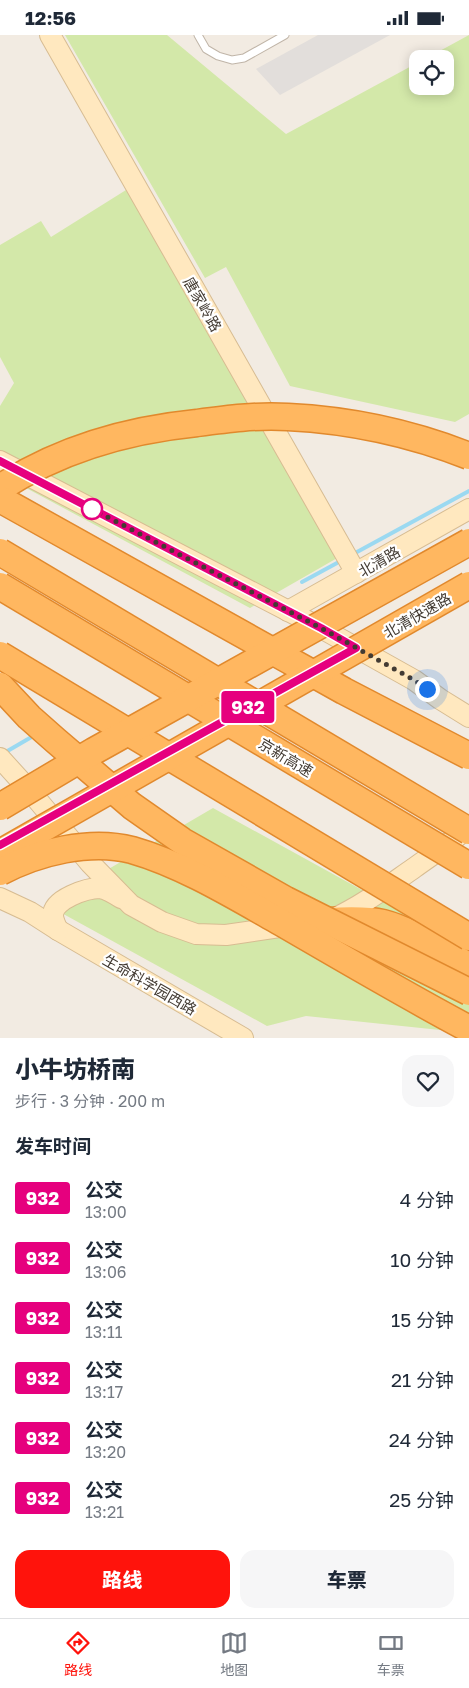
<!DOCTYPE html>
<html lang="zh">
<meta charset="utf-8">
<style>
body{margin:0;font-family:"Golos Text","Noto Sans SC",sans-serif;background:#f6f6f7;color:#1f2937;height:100vh;display:flex;flex-direction:column;font-size:19px;white-space:nowrap}
*{box-sizing:border-box;margin:0}
p{font-size:16px;color:#747a83}
.icon{flex:none;width:28px;height:28px;fill:none;stroke:currentColor;stroke-width:2;stroke-linecap:round;stroke-linejoin:round}
.map{position:relative;height:1003px;overflow:hidden}
.panel{display:flex;flex-direction:column;background:#fff;flex:1}
.panel>*{flex:none}
.badge{padding:0 10px;border-radius:4px;font-size:18px;line-height:32px}
.tools{position:absolute;left:409px;top:15px;display:grid;gap:10px}
.tools a{display:grid;place-items:center;width:45px;height:45px;border-radius:10px;background:#fff;box-shadow:0 2px 12px #0003;font-size:25px}
.you{position:absolute;width:25px;height:25px;margin:-12px;border:4px solid #fff;border-radius:50%;background:#1a73e8;box-shadow:0 0 0 8px #1a73e833}
.map>.badge{position:absolute;translate:-50% -50%;box-shadow:0 0 0 2px #fff}
h2{padding:0 15px;font-size:19px;line-height:45px}
.round{display:grid;place-items:center;flex:none;width:52px;height:52px;border-radius:15px;background:#f6f6f7}
.headline{display:flex;align-items:center;justify-content:space-between;height:85px;padding:0 15px}
h1{font-size:24px;font-weight:800;line-height:38px}
.cta{display:flex;gap:10px;margin-top:auto;padding:10px 15px}
.cta a{flex:1;height:58px;border-radius:15px;background:#ff130c;color:#fff;font-size:20px;font-weight:800;line-height:58px;text-align:center}
.cta a+a{background:#f6f6f7;color:#1f2937}
ul{padding:0;list-style:none}
li{display:flex;align-items:center;gap:15px;height:60px;padding:0 15px}
li div{flex:1}
li b{display:block;font-size:19px}
li em{font-style:normal}
li .badge{min-width:55px;font-weight:700;text-align:center}
.status{display:flex;justify-content:space-between;align-items:center;height:35px;padding:0 25px;background:#fff;direction:ltr}
.status svg{height:14px;fill:currentColor}
.tabs{display:flex;justify-content:space-around;align-items:center;height:70px;border-top:1px solid #e0e1e3;background:#fff;font-size:14px;color:#747a83}
.tabs a{display:grid;justify-items:center;gap:2px}
.tabs .on{color:#ff130c}
.map>svg:first-child{display:block}
.green{fill:#d3e8a9}
.parking{fill:#e2dedb}
.lines{fill:none;stroke-linecap:round;stroke-linejoin:round}
.stream{stroke:#9bd9f1;stroke-width:4}
.lane-casing{stroke:#c0b5a8;stroke-width:9}
.secondary-casing{stroke:#d7bc92;stroke-width:22}
.highway-casing{stroke:#e1892d;stroke-width:29}
.lane{stroke:#fff;stroke-width:7}
.secondary{stroke:#ffe8bf;stroke-width:20}
.highway{stroke:#ffb760;stroke-width:26}
.highway-bridge-casing{stroke:#e1892d;stroke-width:29;stroke-linecap:butt}
.highway-bridge{stroke:#ffb760;stroke-width:26}
.line-casing{stroke:#fff;stroke-width:11}
.line{stroke:#e6007e;stroke-width:8}
.walk{stroke:#433b33;stroke-width:5;stroke-dasharray:0 9}
.stop-dot{fill:#fff;stroke:#e6007e;stroke-width:2.5}
.labels{text-anchor:middle;dominant-baseline:central;stroke-width:4.5;stroke-linejoin:round;paint-order:stroke}
.street-label{font-size:15px;fill:#433b33;stroke:#fff}
</style>
<div class="status"><b>12:56</b><svg viewBox="0 0 49 12"><path d="M0 12V9h3v3zM5 12V6h3v6zM10 12V3h3v9zM15 12V0h3v12zM26 1h20v11H26zM47 4h2v5h-2z"/></svg></div>
<div class="map">
<svg width="469" height="1003" viewBox="0 0 469 1003">
<rect width="100%" height="100%" fill="#f2ebe2"/>
<!-- green -->
<g class="green">
<polygon points="65,0 167,0 286,99 417,28 418,51 445,51 445,24 425,24 469,0 469,379 455,387 290,351 226,232 205,243"/>
<polygon points="126,155 183,249 339,522 250,573 0,439 0,371 14,348 0,322 0,210 41,186 51,202"/>
<polygon points="213,773 469,914 469,998 306,981 267,991 47,870"/>
</g>
<!-- parking -->
<polygon class="parking" points="318,0 390,0 280,60 256,34"/>
<g class="lines">
<!-- stream -->
<g class="stream">
<polyline points="357,517 469,456"/>
<polyline points="302,547 337,528"/>
<polyline points="4,718 35,700"/>
</g>
<!-- lane casing -->
<g class="lane-casing">
<polyline id="lane" points="198,0 206,14 218,21 232,25 244,23 285,0"/>
</g>
<!-- secondary casing -->
<g class="secondary-casing">
<g id="secondary">
<polyline points="50,0 356,538"/>
<polyline points="0,426 321,593 414,645 440,664 469,682"/>
<polyline points="288,576 469,474"/>
<polyline points="0,723 30,756 90,828 131,870 162,887 196,899 226,900 293,890"/>
<polyline points="0,863 30,877 58,895 243,1003"/>
<path d="M333,884C363,870 388,851 414,833C433,819 453,807 469,791"/>
<path d="M58,895C56,891 53,885 53,880C53,864 87,853 100,853C107,854 115,859 121,863"/>
</g>
</g>
<!-- highway casing -->
<g class="highway-casing">
<path id="highway" d="M329,886C346,885 366,884 383,888C414,896 441,917 469,931"/>
</g>
<!-- lane -->
<use href="#lane" class="lane"/>
<!-- secondary -->
<use href="#secondary" class="secondary"/>
<!-- highway -->
<use href="#highway" class="highway"/>
<!-- highway-bridge casing -->
<g class="highway-bridge-casing">
<g id="highway-bridge">
<path d="M0,453C60,414 127,395 197,388C227,384 257,380 288,382C349,385 411,398 469,421"/>
<polyline points="0,464 344,656 469,721"/>
<polyline points="0,517 469,796"/>
<polyline points="0,551 469,831"/>
<polyline points="0,620 469,902"/>
<polyline points="0,651 29,682 55,705 132,771 182,806 286,865 469,957"/>
<polyline points="0,772 94,716 469,507"/>
<polyline points="0,818 469,550"/>
<path d="M0,837C38,817 90,804 132,815C181,829 231,859 275,884C339,921 403,959 469,994"/>
</g>
</g>
<!-- highway-bridge -->
<use href="#highway-bridge" class="highway-bridge"/>
</g>
<g class="lines">
<!-- line casing -->
<g class="line-casing">
<polyline id="line" points="0,426 321,593 356,613 0,810"/>
</g>
<!-- line -->
<use href="#line" class="line"/>
<!-- walk -->
<polyline class="walk" points="92,474 321,593 414,645 427,654"/>
</g>
<!-- markers -->
<circle class="stop-dot" cx="92" cy="474" r="10"/>
<g class="labels">
<!-- street labels -->
<g class="street-label">
<text transform="translate(203 269) rotate(60)">唐家岭路</text>
<text transform="translate(379 526) rotate(-30)">北清路</text>
<text transform="translate(417 580) rotate(-30)">北清快速路</text>
<text transform="translate(286 722) rotate(31)">京新高速</text>
<text transform="translate(150 949) rotate(30)">生命科学园西路</text>
</g>
</g>
</svg>
<div class="tools">
<a><svg class="icon" aria-label="locate" viewBox="0 0 24 24"><circle cx="12" cy="12" r="6"/><path d="M12 2v4M12 18v4M2 12h4M18 12h4"/></svg></a>
</div>
<div class="you" style="left:427px;top:654px"></div>
<b class="badge" style="left:248px;top:672px;background:#e6007e;color:#fff">932</b>
</div>
<section class="panel">
<div class="headline"><div><h1>小牛坊桥南</h1><p>步行 · 3 分钟 · 200 m</p></div><a class="round"><svg class="icon" aria-label="heart" viewBox="0 0 24 24"><path d="M12 20l-8-8c-3-5 5-10 8-4 3-6 11-1 8 4z"/></svg></a></div>
<h2>发车时间</h2>
<ul>
<li><span class="badge" style="background:#e6007e;color:#fff">932</span><div><b>公交</b><p>13:00</p></div><em>4 分钟</em></li>
<li><span class="badge" style="background:#e6007e;color:#fff">932</span><div><b>公交</b><p>13:06</p></div><em>10 分钟</em></li>
<li><span class="badge" style="background:#e6007e;color:#fff">932</span><div><b>公交</b><p>13:11</p></div><em>15 分钟</em></li>
<li><span class="badge" style="background:#e6007e;color:#fff">932</span><div><b>公交</b><p>13:17</p></div><em>21 分钟</em></li>
<li><span class="badge" style="background:#e6007e;color:#fff">932</span><div><b>公交</b><p>13:20</p></div><em>24 分钟</em></li>
<li><span class="badge" style="background:#e6007e;color:#fff">932</span><div><b>公交</b><p>13:21</p></div><em>25 分钟</em></li>
</ul>
<div class="cta"><a>路线</a><a>车票</a></div>
</section>
<nav class="tabs">
<a class="on"><svg class="icon" aria-label="directions" viewBox="0 0 24 24"><path d="M12 3l9 9-9 9-9-9zM9 14v-3h6M13 9l2 2-2 2"/></svg>路线</a>
<a><svg class="icon" aria-label="map" viewBox="0 0 24 24"><path d="M3 6l6-2 6 2 6-2v14l-6 2-6-2-6 2zM9 4v14M15 6v14"/></svg>地图</a>
<a><svg class="icon" aria-label="tickets" viewBox="0 0 24 24"><path d="M3 7h18v10H3zM15 7v10"/></svg>车票</a>
</nav>
